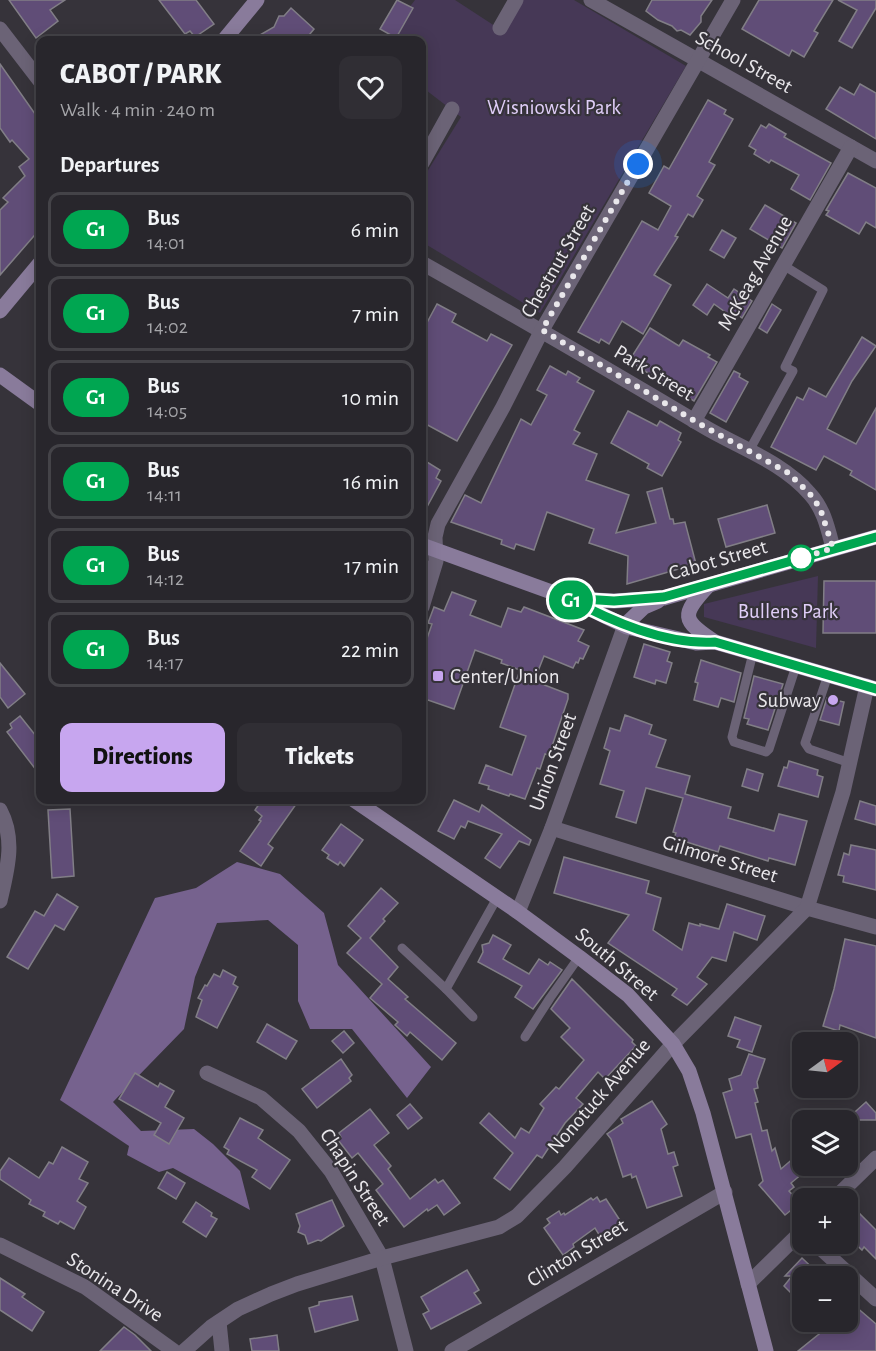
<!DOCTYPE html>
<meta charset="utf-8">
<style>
body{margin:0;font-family:"Alegreya Sans",sans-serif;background:#302e34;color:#f1f3f6;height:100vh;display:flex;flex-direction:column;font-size:22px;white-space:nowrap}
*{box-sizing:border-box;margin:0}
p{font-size:20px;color:#a5a5a9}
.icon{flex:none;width:33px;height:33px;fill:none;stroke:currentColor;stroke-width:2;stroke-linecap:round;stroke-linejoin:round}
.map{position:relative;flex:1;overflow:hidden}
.drawer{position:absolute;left:36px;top:36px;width:390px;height:768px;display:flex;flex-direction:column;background:#28262c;border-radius:12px;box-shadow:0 3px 15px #0003,0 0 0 2px #444348}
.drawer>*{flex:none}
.badge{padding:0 12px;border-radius:20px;font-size:21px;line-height:39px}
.needle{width:39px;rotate:75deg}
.buttons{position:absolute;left:792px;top:1032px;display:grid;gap:12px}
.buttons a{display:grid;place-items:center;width:66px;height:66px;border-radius:12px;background:#28262c;box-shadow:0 3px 15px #0003,0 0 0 2px #444348;font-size:30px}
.you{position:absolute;width:30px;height:30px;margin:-15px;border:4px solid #fff;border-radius:50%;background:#1a73e8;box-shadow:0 0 0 9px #1a73e833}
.map>.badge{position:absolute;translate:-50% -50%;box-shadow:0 0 0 3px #fff}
h2{padding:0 24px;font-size:22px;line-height:54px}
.round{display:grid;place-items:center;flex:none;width:63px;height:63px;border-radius:12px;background:#302e34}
.headline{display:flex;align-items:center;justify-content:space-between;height:102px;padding:0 24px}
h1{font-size:28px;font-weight:800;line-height:45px}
.button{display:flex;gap:12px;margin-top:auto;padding:12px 24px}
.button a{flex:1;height:69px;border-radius:12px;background:#c7a6ef;color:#111;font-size:24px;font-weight:800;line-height:69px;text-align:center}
.button a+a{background:#302e34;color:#f1f3f6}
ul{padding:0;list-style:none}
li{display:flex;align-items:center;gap:18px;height:75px;margin:0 12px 9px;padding:0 12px;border:3px solid #444348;border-radius:12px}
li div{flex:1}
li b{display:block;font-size:22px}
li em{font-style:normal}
li .badge{min-width:66px;font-weight:700;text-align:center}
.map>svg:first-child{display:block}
.green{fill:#463856}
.forest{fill:#76628e}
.building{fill:#604d77;stroke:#817e86;stroke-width:1.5}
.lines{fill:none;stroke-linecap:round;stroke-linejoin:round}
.lane{stroke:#6b6376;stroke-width:9}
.street{stroke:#6b6376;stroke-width:15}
.secondary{stroke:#897b9b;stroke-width:15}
.line-casing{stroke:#fff;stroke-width:14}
.line{stroke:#00a651;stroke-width:9}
.walk{stroke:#e9e7eb;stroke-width:6;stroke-dasharray:0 10.8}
.stop-dot{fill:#fff;stroke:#00a651;stroke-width:3}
.poi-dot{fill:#c7a6ef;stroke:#36333a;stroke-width:2}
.labels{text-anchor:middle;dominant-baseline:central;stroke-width:4.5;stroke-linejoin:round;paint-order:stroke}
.street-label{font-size:21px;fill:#e9e7eb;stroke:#36333a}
.park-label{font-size:21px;fill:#e0cef8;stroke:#36333a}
.poi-label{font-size:21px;fill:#e9e7eb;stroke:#36333a;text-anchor:start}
</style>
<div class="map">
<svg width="876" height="1351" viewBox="0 0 876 1351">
<rect width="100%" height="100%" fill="#36333a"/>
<!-- green -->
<g class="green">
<polygon points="415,0 455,0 501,30 522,0 574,0 686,66 540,313 422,242 422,180 461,117 422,87 422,40 384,40"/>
<polygon points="818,576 816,648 704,617 704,604"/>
</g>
<!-- forest -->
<polygon class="forest" points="237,862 280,874 324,913 338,965 431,1067 407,1098 352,1029 310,1029 298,1001 298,945 268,920 217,923 195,977 184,1029 113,1102 141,1131 194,1129 213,1144 240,1171 250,1210 173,1168 159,1172 127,1155 129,1146 60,1100 155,898 196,888"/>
<!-- building -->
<g class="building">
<polygon points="9,0 65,0 50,10 58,21 36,38"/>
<polygon points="159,0 196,0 214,24 195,37 190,31 185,34"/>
<polygon points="397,0 413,8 396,38 380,29"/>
<polygon points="652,0 712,0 701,16 701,22 690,35 681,30 677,31 672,26 658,20 646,11"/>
<polygon points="759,0 833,0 814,31 818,33 804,57 792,50 789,56 742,29"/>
<polygon points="838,0 876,0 876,8 852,48 839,41 857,10"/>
<polygon points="291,8 314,29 305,40 251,40 274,27 279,16 284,16"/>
<polygon points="0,64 40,121 40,229 0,275 0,210 8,202 3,198 25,176 19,167 29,159 12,140 10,142 0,128"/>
<polygon points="860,84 876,93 876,139 826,109 840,87 854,95"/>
<polygon points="708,100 726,110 724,114 733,119 709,162 715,165 697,196 703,200 693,217 688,214 675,236 678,237 654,275 671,285 643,334 622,321 609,344 601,339 599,343 578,332 642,221 658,230 671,206 649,193 664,166 669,169"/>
<polygon points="769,124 786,134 784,137 831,163 810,200 791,189 799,175 771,160 769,163 754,154 756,150 749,146 761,125 766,128"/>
<polygon points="848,173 876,188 876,228 866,222 859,234 826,215 829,211 826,210"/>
<polygon points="765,205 796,223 782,248 750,229"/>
<polygon points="722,230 736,238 724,258 710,250"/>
<polygon points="707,284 728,298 734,289 752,301 742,318 738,315 735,319 714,304 707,315 693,305"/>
<polygon points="437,304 456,314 452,322 487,341 491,334 512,345 457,441 422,422 422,332"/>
<polygon points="772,304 781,310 767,333 759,328"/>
<polygon points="650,328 679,346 683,340 710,355 708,357 717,362 694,401 664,384 664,383 629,361"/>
<polygon points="862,337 876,346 852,381 827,429 856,444 876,408 876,490 850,475 852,471 824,456 816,470 771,447 797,397 803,400 809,388 826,397"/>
<polygon points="550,366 566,375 568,371 580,378 577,382 594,391 574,430 580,433 573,444 597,454 586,480 629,495 616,533 656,523 647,492 662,488 670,519 673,519 674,524 685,522 696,564 627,584 628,556 589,543 594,529 547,512 534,550 516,544 514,549 501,544 502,540 451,522 465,495 481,503 521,419 531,425 547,395 537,390"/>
<polygon points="734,371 740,374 739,377 748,382 726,422 710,413"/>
<polygon points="628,411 657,426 660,421 681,433 678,440 681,442 662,476 647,468 649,464 611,443"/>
<polygon points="422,459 440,470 436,478 441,481 422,516"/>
<polygon points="767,505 775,533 726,547 718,519"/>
<polygon points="824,581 876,581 876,633 823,633"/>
<polygon points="452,592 476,601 470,615 501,627 508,608 521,612 524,607 584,630 578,641 589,646 583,659 580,658 578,663 576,662 573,668 544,656 534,681 568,694 568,699 549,755 545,754 540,769 537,768 525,799 510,794 509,796 488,789 489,786 479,783 486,765 512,775 526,736 500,727 520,670 501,663 502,660 475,650 454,709 422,698 422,653 432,624 428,623 434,607 444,611"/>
<polygon points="644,644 670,652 667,661 672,663 666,683 656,680 655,684 634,677"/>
<polygon points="701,660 741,673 734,702 721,698 718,707 694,700 698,683 695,682"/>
<polygon points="0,663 25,694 8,708 0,697"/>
<polygon points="754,676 783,684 768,730 747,724 749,719 744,718"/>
<polygon points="827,698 844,702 839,725 820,720"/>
<polygon points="625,715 652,725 649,734 666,740 656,767 690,776 685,794 731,807 728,818 774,831 779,814 807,821 795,865 769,858 768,861 720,846 718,852 674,838 676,833 673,832 683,798 646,788 636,823 616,817 624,791 600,784 610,751 604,748 610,728 620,731"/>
<polygon points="20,716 40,741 40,775 7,732 12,728 10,724"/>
<polygon points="789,761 818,770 817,775 823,777 818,797 778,786 784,767 787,768"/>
<polygon points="747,769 763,774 758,791 742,786"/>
<polygon points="262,800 299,800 268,844 273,848 261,866 240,851 261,821 259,820 262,816 255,810"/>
<polygon points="454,800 479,812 482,805 531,840 529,845 519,841 500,868 485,858 502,834 468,821 465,828 461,826 454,839 438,831"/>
<polygon points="860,801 876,806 876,825 855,819"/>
<polygon points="70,809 74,876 52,878 48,810"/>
<polygon points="341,824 363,840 344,866 340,862 338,865 327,858 329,855 322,850"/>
<polygon points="851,845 876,850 876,890 843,882 844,876 838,875 844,853 849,855"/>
<polygon points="564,857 649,881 646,893 661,898 653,930 682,950 689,923 700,926 700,924 719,929 727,904 765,916 757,940 734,932 726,961 712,957 697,977 707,984 687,1005 672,995 677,989 608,943 629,915 554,893"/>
<polygon points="381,888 398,903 383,919 385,921 370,938 398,967 388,979 408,997 405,999 456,1043 442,1060 410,1032 407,1036 395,1025 398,1022 370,998 382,984 347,953 361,938 348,926"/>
<polygon points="57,894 78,907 64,930 55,925 28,969 7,957 35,911 44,916"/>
<polygon points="493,935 511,945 503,959 529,974 539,959 548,965 550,962 562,970 533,1009 515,997 522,986 478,962 483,952 482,945 489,943"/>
<polygon points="845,939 876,946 876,1038 840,1025 839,1031 823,1026 834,989"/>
<polygon points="223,970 236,977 233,984 238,987 217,1028 196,1017 202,1000 198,998 205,985 207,986 214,974 220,977"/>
<polygon points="572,979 633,1040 632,1042 636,1046 605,1079 598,1072 576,1098 583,1104 565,1123 542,1158 537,1155 510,1190 494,1178 513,1153 480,1123 489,1113 515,1138 521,1128 529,1133 544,1108 540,1104 556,1087 559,1089 584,1060 561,1037 570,1028 551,1009"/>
<polygon points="735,1017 761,1026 752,1052 737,1047 740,1040 728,1036"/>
<polygon points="267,1024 297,1041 286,1059 257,1042"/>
<polygon points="344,1031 354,1043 343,1053 332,1041"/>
<polygon points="749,1054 765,1059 757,1082 758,1088 754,1089 758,1102 755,1103 762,1131 767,1130 772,1151 775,1148 781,1169 802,1151 802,1166 808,1169 791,1183 794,1187 789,1191 800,1203 785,1215 759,1185 763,1181 751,1134 736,1138 723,1093 732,1090 729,1079 741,1075"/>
<polygon points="341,1059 352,1075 349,1078 351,1081 317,1108 302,1089"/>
<polygon points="135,1073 158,1087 160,1083 174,1091 165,1107 184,1118 169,1144 154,1135 161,1123 119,1099"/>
<polygon points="652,1101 667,1124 661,1129 668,1154 674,1152 678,1165 673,1167 682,1196 647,1208 636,1176 632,1178 631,1174 623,1177 611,1139 607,1134 623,1123 621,1119"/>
<polygon points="866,1102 876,1113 876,1120 846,1120"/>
<polygon points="410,1104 422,1118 408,1129 397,1115"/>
<polygon points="370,1109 389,1133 374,1145 391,1166 388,1169 410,1199 435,1179 438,1183 443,1180 460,1203 444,1215 437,1205 428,1211 427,1209 404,1227 376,1190 383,1184 358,1153 352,1158 338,1140 341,1137 339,1133"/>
<polygon points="240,1118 263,1130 258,1138 290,1160 270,1189 252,1177 257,1170 227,1154 229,1150 224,1147"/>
<polygon points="62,1147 88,1162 79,1179 88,1183 77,1201 86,1207 74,1229 60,1221 58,1224 43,1216 45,1212 29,1204 31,1200 0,1179 0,1171 9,1158 39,1178 49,1162 53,1164"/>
<polygon points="167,1172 185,1183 176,1199 158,1188"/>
<polygon points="597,1197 600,1202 606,1199 623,1225 621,1226 623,1228 603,1241 595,1228 573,1244 574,1247 563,1255 544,1228 550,1223 547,1219 559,1211 561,1215 564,1213 565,1215 591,1198 593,1200"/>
<polygon points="332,1200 344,1226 321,1241 318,1240 308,1244 305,1235 298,1232 300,1226 296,1214"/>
<polygon points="196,1202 212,1213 211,1216 217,1219 206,1237 183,1222"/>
<polygon points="848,1207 858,1217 860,1214 876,1230 876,1259 864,1247 862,1250 848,1237"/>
<polygon points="802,1258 821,1276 802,1276 802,1304 784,1286 792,1276 785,1276"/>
<polygon points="467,1270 479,1290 474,1293 481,1303 431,1329 423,1314 429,1311 421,1297"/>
<polygon points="0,1278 25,1294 22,1297 44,1312 32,1331 0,1310"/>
<polygon points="352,1296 358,1320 315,1332 309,1308 319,1305 319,1302"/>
<polygon points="848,1300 876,1324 876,1351 798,1351 819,1334 816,1332 825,1322 848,1322"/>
<polygon points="124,1327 135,1335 151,1351 100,1351"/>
<polygon points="277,1335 279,1351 252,1351 250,1339"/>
</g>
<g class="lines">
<!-- lane -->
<g class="lane">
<polyline points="749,451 793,371 785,367 823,290 783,265"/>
<polyline points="753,653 732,737 734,742 766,752 769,749 796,666"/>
<polyline points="828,675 805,743 809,749 850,763"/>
<polyline points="402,948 446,989"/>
<polyline points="473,1017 446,989 497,898"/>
<polyline points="525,1037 550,998 579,957"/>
</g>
<!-- street -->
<g class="street">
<polyline points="591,0 876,161"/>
<polyline points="500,28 516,0"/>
<polyline points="0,29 40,81"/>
<polyline points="422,163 452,109"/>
<path d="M422,263C516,316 609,370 703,426C738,447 783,462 810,494C824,509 828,529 833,548"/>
<polyline points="694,421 851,147"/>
<polyline points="422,607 436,561 435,537 438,524 503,407 542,330 733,0"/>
<path d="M0,810C16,840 7,870 0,901"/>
<polyline points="552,828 807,908 876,927"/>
<polyline points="518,912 552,828 625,625"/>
<polyline points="207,1073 261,1098 299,1131 331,1171 382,1258 406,1351"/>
<polyline points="835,1198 876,1158"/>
<polyline points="816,1244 876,1299"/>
<polyline points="0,1245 85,1287 174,1351"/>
<polyline points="748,1284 802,1231"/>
<polyline points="219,1322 222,1351"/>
<polyline points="184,1351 211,1327 238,1309 271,1294 297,1284 382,1258 499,1227 517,1216 565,1167 673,1044 807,908 843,792 867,686"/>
<polyline points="452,1351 725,1192"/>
</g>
<!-- secondary -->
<g class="secondary">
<polyline points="224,40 257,0"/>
<polyline points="0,311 40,263"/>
<polyline points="0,375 40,404"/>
<polyline points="422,545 568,598 627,627 696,643 715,642 876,689"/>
<path d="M708,586C681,615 681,620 715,642"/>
<polyline points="573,599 614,601 664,598 876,537"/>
<polyline points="625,625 644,607 658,601"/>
<polyline points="354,800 518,912 579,957 628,995 673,1044 689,1071 703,1113 766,1351"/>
</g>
</g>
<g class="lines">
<!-- line casing -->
<g class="line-casing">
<path id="line" d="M876,537L664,597L614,601L568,598C611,621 665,645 715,642L876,689"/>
</g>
<!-- line -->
<use href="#line" class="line"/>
<!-- walk -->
<polyline class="walk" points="638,164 542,330 705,427 787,472 810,494 820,508 833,548 792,561 801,558"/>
</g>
<!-- markers -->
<circle class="stop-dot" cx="801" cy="558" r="12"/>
<g class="poi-dot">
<rect x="432" y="670" width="12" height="12" rx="3"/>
<circle cx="833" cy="700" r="6"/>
</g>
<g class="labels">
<!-- street labels -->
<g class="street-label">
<text transform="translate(744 62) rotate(29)">School Street</text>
<text transform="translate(558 261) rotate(-60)">Chestnut Street</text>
<text transform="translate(755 273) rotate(-60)">McKeag Avenue</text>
<text transform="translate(654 373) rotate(31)">Park Street</text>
<text transform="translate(718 560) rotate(-16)">Cabot Street</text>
<text transform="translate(553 762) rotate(-70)">Union Street</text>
<text transform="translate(720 859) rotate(17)">Gilmore Street</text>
<text transform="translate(617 964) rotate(40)">South Street</text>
<text transform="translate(599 1096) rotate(-49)">Nonotuck Avenue</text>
<text transform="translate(355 1177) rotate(57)">Chapin Street</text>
<text transform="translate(577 1253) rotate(-31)">Clinton Street</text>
<text transform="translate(115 1287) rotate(33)">Stonina Drive</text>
</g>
<!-- park labels -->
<g class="park-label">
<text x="554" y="107">Wisniowski Park</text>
<text x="788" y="611">Bullens Park</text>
</g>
<!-- poi labels -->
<g class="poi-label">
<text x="450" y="676">Center/Union</text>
<text x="821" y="700" text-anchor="end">Subway</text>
</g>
</g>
</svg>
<div class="buttons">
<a><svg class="needle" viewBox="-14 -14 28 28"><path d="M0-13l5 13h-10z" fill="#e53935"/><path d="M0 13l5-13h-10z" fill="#a5a5a9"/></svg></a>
<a><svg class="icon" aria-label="layers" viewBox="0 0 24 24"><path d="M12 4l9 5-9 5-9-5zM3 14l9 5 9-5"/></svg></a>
<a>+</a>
<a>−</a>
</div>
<div class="you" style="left:638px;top:164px"></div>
<b class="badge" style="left:571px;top:600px;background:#00a651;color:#fff">G1</b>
<section class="drawer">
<div class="headline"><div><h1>CABOT / PARK</h1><p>Walk · 4 min · 240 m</p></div><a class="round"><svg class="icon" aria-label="heart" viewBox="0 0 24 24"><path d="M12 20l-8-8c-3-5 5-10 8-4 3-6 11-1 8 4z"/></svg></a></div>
<h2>Departures</h2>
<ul>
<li><span class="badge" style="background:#00a651;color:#fff">G1</span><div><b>Bus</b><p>14:01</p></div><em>6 min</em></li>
<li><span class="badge" style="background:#00a651;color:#fff">G1</span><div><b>Bus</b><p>14:02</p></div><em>7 min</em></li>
<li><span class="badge" style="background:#00a651;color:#fff">G1</span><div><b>Bus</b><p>14:05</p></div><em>10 min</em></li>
<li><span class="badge" style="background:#00a651;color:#fff">G1</span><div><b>Bus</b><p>14:11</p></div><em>16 min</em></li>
<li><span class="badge" style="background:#00a651;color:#fff">G1</span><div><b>Bus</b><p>14:12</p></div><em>17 min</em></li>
<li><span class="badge" style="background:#00a651;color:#fff">G1</span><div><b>Bus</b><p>14:17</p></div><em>22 min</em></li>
</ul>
<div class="button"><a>Directions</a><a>Tickets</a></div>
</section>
</div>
